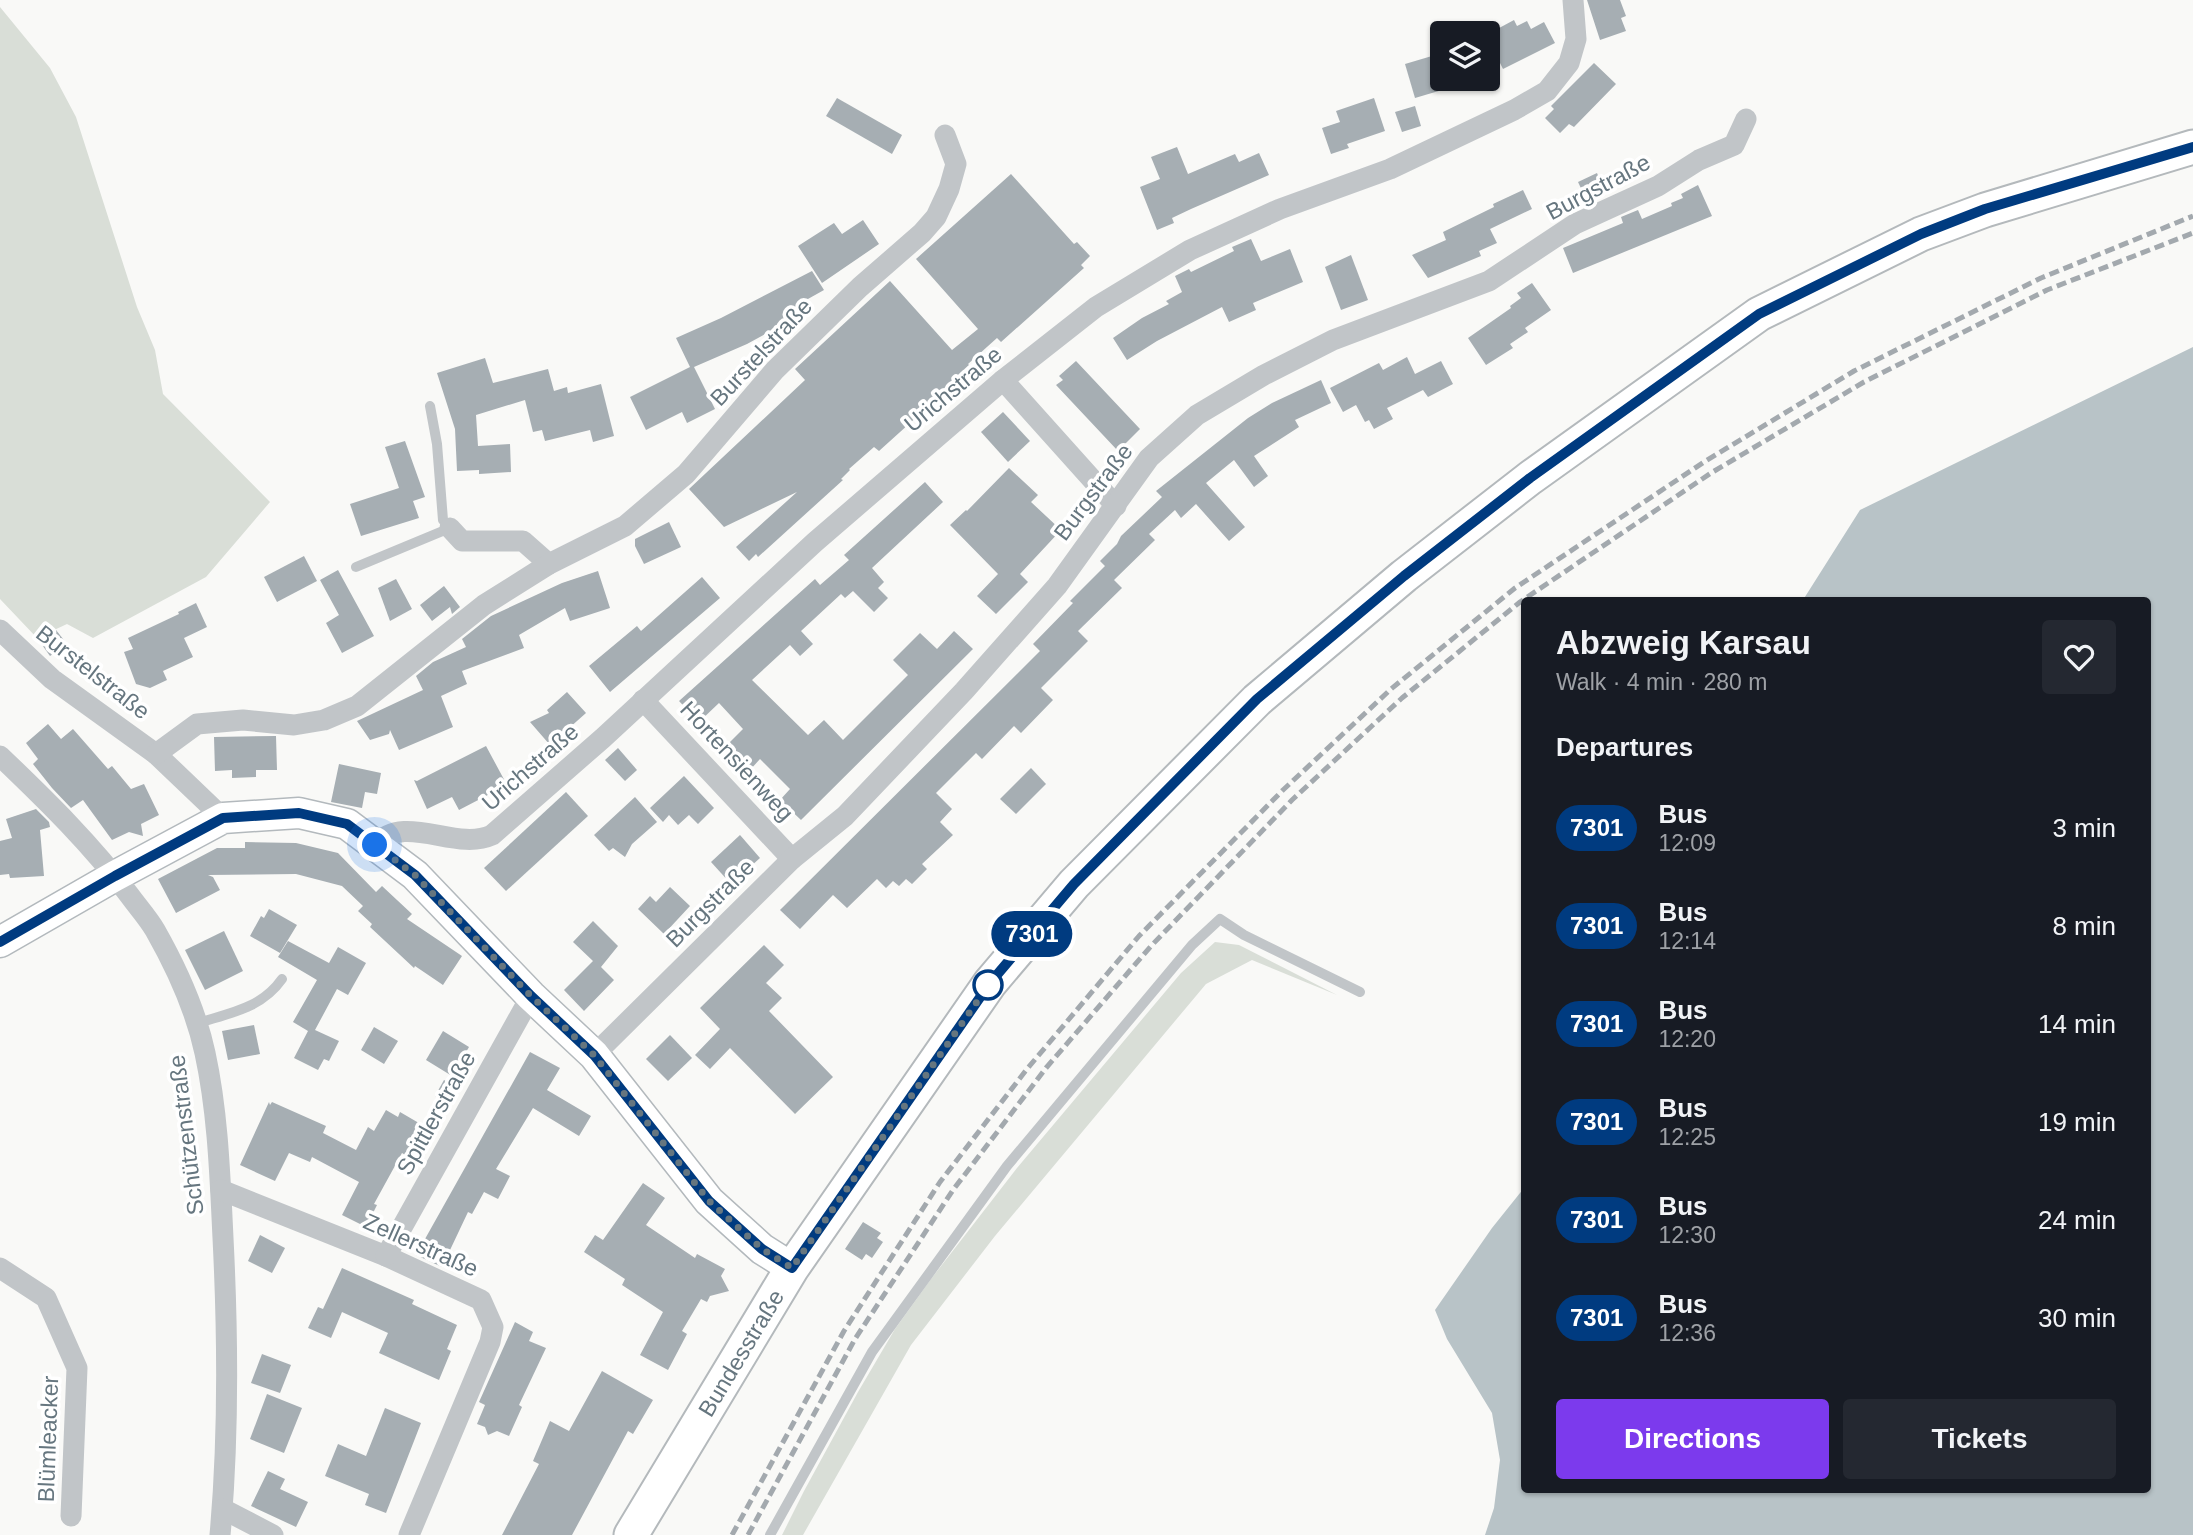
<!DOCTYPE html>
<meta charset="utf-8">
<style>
body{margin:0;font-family:Arial,sans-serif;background:#242831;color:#f1f3f6;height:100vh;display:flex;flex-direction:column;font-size:26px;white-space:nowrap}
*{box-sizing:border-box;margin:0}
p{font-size:23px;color:#9ea1a6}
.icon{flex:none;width:38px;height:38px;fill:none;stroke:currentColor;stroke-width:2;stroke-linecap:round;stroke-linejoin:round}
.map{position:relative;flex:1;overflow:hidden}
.sheet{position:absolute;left:1521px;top:597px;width:630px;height:896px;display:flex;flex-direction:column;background:#171b24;border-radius:7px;box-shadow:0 2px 5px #0004}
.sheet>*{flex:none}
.badge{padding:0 14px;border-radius:23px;font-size:24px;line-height:46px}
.tools{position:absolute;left:1430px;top:21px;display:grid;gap:14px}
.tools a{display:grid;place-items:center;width:70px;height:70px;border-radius:7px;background:#171b24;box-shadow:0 2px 5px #0004;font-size:35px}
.you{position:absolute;width:35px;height:35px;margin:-18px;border:5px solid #fff;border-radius:50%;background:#1a73e8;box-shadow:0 0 0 10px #1a73e833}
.map>.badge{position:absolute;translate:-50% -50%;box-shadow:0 0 0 4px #fff}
h2{padding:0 35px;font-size:26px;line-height:63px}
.round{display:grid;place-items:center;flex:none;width:74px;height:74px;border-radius:7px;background:#242831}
.overview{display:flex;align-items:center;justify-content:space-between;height:119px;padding:0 35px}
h1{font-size:33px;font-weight:800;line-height:52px}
.primary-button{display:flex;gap:14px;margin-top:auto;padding:14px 35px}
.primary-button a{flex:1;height:80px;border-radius:7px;background:#7c3aed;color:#fff;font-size:28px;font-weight:800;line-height:80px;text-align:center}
.primary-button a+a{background:#242831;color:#f1f3f6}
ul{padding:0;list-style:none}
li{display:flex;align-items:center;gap:21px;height:98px;padding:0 35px}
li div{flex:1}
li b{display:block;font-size:26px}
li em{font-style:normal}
li .badge{min-width:77px;font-weight:700;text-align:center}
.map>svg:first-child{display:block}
.green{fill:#d9ded7}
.water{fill:#b8c3c7}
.building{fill:#a6aeb3}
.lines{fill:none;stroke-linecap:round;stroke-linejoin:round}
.secondary-casing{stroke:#b3b9bd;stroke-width:33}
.primary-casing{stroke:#b4b9bc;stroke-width:37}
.lane{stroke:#c1c5c8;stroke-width:10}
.street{stroke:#c1c5c8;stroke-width:21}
.secondary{stroke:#fff;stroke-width:30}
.primary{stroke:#fff;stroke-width:33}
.rail{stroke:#a3a9ae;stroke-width:5;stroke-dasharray:10 5;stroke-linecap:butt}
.line-casing{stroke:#fff;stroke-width:16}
.line{stroke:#003b80;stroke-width:10}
.walk{stroke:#66767f;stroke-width:7;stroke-dasharray:0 12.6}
.stop-dot{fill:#fff;stroke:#003b80;stroke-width:3.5}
.labels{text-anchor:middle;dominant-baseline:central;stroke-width:7;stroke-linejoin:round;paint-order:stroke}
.street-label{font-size:23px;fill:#66767f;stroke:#fff}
</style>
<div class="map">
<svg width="2193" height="1535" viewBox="0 0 2193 1535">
<rect width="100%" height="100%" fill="#f9f9f7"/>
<!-- green -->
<g class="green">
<polygon points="0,7 50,68 76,117 137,307 155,350 163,394 270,502 206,577 93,638 67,624 37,638 0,599"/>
<polygon points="1215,942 1239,945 1337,995 1252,960 1206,984 995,1236 911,1345 803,1535 782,1535 804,1491 858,1392 895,1329 931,1279 1017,1168 1181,973"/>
</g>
<!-- water -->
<polygon class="water" points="2193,347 2193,1535 1485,1535 1494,1508 1500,1460 1492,1413 1447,1339 1435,1310 1492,1228 1524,1188 1524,1489 2147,1489 2147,600 1803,600 1860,510"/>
<!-- building -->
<g class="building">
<polygon points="1587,0 1620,0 1626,16 1621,18 1626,31 1600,40"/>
<polygon points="1514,20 1517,26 1527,21 1531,29 1544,22 1555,43 1503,69 1495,53 1488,57 1488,34"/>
<polygon points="1442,53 1442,90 1415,98 1405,64"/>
<polygon points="1594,63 1616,84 1574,127 1569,124 1560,133 1545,118 1554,109 1551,106"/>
<polygon points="837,98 902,135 892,154 826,116"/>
<polygon points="1374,98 1385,131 1347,144 1349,148 1331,154 1322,128 1340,122 1336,111"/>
<polygon points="1415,106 1421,126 1402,132 1395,112"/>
<polygon points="1177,147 1188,174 1235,154 1239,162 1259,153 1269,175 1191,209 1172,218 1174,223 1157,230 1140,187 1160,179 1151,157"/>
<polygon points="1597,173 1605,193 1587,201 1578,182"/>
<polygon points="1011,174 1074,244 1077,242 1090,256 1081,265 1084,268 1001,342 997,338 968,364 969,365 960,373 963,376 920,414 879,451 874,447 849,469 850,470 841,479 843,480 758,557 756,554 749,561 736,547 797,492 724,527 689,489 805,380 795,369 890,281 952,350 978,329 916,259"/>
<polygon points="1698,185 1712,216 1573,273 1563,248 1623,223 1621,217 1638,210 1642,219 1672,206 1671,203 1683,198 1681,194"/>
<polygon points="1523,190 1532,209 1490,229 1497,243 1479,251 1481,256 1428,278 1412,255 1446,240 1443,232 1494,207 1493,204"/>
<polygon points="863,220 879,244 822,283 798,246 834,223 842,234"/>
<polygon points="1251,239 1261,261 1290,249 1303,282 1253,303 1256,310 1229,322 1222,307 1157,341 1127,360 1113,338 1142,318 1169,304 1166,301 1182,292 1175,276 1189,269 1191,272 1234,251 1232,247"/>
<polygon points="1351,255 1368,300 1341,310 1325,267"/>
<polygon points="812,271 824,290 799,304 804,313 747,344 694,367 715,409 687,423 682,412 646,430 630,397 690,367 676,338 721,318"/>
<polygon points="1532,283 1551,310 1525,328 1528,332 1510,344 1513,348 1486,365 1468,338 1511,308 1510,306 1521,298 1517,293"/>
<polygon points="1407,357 1415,374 1441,361 1453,384 1428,397 1423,390 1387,408 1393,419 1374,429 1369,420 1365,422 1356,405 1343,412 1330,388 1379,363 1383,370"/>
<polygon points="485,358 493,383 548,369 554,391 567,387 568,393 601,384 614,436 593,442 590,430 545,441 542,430 533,432 525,400 476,415 478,446 510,444 511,472 479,474 479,470 457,471 455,429 437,373"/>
<polygon points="1076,361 1140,429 1118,451 1056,385 1063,380 1059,376"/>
<polygon points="1321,380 1331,403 1295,420 1299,427 1254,456 1268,476 1254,487 1234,460 1206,483 1245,527 1229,541 1196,504 1181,518 1175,510 1149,534 1155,540 1114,580 1122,588 1078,631 1088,641 1041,688 1053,700 1021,733 1014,726 982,759 976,753 936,793 952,809 940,822 953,835 922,864 927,869 912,884 906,879 899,886 893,881 886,888 877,879 847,908 833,895 800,929 780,910 1040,651 1033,644 1073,603 1070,601 1105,566 1100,561 1117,544 1121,536 1162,497 1156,491 1248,418 1272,403"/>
<polygon points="1003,412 1030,441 1008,462 981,432"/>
<polygon points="405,441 425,497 413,501 419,518 361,536 350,504 399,488 385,447"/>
<polygon points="1009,468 1038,495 1031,502 1061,530 1020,574 1028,582 996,614 977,596 998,574 950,525 966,510 967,511"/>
<polygon points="925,482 943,502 872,568 884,582 878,588 888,598 874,612 853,591 845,598 841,594 801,631 813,644 800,656 790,645 752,680 808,735 824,720 843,740 908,675 893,660 920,633 937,649 954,631 973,649 801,820 780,800 790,789 760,759 750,770 726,746 743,729 719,703 699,722 679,701 815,579 820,585 849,560 844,555"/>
<polygon points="669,522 681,547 644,564 635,546 635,539"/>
<polygon points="304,556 317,581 277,602 264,577"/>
<polygon points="338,570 374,636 342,653 326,623 339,615 320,580"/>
<polygon points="598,571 610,608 570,621 565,608 519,635 524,648 462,671 467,684 441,696 453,727 399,750 390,730 389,734 370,740 357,721 423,690 416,676 433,662 466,647 462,639 491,616 562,583"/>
<polygon points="702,577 720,598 610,692 589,666 637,626 641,631"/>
<polygon points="396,579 412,609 390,621 378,588"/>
<polygon points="444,586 460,607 452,614 450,607 432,621 420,605"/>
<polygon points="196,603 207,627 184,638 193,657 163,671 167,680 150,688 136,684 124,652 133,649 128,638 179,614 178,612"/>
<polygon points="56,630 67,644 50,656 40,642"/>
<polygon points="567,692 586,713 550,745 530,722 549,713 547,710"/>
<polygon points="48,724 61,739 73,729 108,769 112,766 131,789 144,784 159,815 141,824 143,836 129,832 112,840 83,800 71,808 52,788 33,764 38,759 26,743"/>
<polygon points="276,736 277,770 256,770 256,777 232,778 232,770 215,771 214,737"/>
<polygon points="486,746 507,785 459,810 452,797 427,809 414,780 417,781"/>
<polygon points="618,748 637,770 625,781 605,760"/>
<polygon points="339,764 381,773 377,794 365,792 362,808 331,802"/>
<polygon points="1031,768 1046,784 1016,814 1000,799"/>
<polygon points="684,776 714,808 698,824 689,815 678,825 669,815 663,822 650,808"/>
<polygon points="566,792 588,816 506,891 484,868"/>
<polygon points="635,797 657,822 632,844 625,857 613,848 609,851 594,835"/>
<polygon points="36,809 49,822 50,827 40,830 44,876 10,878 9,874 0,875 0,841 12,838 6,819"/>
<polygon points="740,835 760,858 731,884 711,862"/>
<polygon points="245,842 296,843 338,853 376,892 382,886 412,914 407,919 462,956 443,985 415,966 414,968 370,927 372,924 358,911 363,906 342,886 296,874 208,875 213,877 220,890 176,913 158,879 217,848 245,848"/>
<polygon points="670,887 690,906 664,934 638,909 650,896 656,902"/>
<polygon points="269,909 297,925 280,953 250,936 261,916 264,918"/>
<polygon points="593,921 618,946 601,967 614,980 584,1011 564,990 593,961 573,942"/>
<polygon points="224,931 243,971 205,990 185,950"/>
<polygon points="288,941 329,963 338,947 366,963 348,995 337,989 315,1030 339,1041 329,1061 324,1059 318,1070 294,1058 308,1031 293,1022 317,980 278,957"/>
<polygon points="764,945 784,965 766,983 782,998 769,1011 833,1077 795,1114 730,1048 710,1069 695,1055 720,1029 700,1008"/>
<polygon points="254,1025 260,1054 228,1060 222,1031"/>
<polygon points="374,1027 398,1041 384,1064 361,1050"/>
<polygon points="443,1031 469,1047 452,1076 426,1060"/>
<polygon points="670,1035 692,1058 668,1081 646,1059"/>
<polygon points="530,1052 560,1068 547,1090 591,1116 579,1136 533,1108 496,1169 510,1176 498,1199 484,1192 472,1214 468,1212 442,1267 416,1255"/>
<polygon points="444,1080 460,1089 451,1105 435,1096"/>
<polygon points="269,1102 270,1105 272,1102 326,1126 323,1133 356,1150 368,1127 374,1131 386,1110 398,1117 400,1112 424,1126 407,1156 402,1153 374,1204 377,1205 366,1227 342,1215 359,1182 312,1157 310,1162 289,1153 275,1181 240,1165"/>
<polygon points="643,1183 665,1198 646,1225 695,1258 697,1254 725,1269 721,1276 729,1291 710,1296 707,1302 701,1299 682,1331 687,1334 668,1370 640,1355 663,1312 622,1285 625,1279 584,1252 595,1235 603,1240"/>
<polygon points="863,1222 881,1233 877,1238 883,1242 872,1258 866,1254 862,1260 845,1249"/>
<polygon points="260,1235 285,1248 272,1273 248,1261"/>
<polygon points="342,1268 414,1300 412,1304 457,1325 447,1349 451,1351 439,1380 379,1353 388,1333 342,1312 331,1338 308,1328 318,1307 323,1309"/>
<polygon points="515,1322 533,1332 529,1341 546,1348 519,1405 522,1407 509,1436 497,1431 488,1435 485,1427 477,1424 485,1405 479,1402"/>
<polygon points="262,1354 291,1365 280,1393 251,1383"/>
<polygon points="602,1371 653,1400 633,1434 628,1431 572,1535 502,1535 539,1464 533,1461 550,1421 569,1431"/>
<polygon points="267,1394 302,1408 284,1453 250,1439"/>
<polygon points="385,1408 421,1423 386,1513 365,1505 369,1494 325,1476 338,1444 366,1456"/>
<polygon points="268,1471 285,1479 280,1489 308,1502 296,1527 251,1506"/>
</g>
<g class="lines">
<!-- secondary casing -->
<g class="secondary-casing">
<polyline id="secondary" points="0,942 115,876 223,818 299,813 347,824 415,875 531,996 594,1055 709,1201 762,1249 792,1268"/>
</g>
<!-- primary casing -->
<g class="primary-casing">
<polyline id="primary" points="631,1535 792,1268 990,983 1074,884 1257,700 1404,576 1530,478 1759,314 1921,234 1985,210 2193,147"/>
</g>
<!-- lane -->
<g class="lane">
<polyline points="356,567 450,528 443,520 437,444 430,406"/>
<path d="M195,1024C229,1013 261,1009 282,979"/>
<polyline points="770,1535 872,1352 1007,1166 1192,945 1220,919 1244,935 1360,992"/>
</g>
<!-- street -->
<g class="street">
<polyline points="1003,380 1116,506"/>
<polyline points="450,528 462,541 523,541 549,564"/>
<polyline points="0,630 52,679 156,754 223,818"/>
<polyline points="643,700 792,859"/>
<polyline points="156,754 197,724 243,720 294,725 324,720 357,706 484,605 549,564 625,526 686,474 775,370 860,287 922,233 936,217 949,189 956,164 945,135"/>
<path d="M0,756C46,800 92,845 130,896C138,907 148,918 155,930C176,967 196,1011 205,1053C218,1113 220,1176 223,1238C228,1337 229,1436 220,1535"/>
<path d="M375,845C405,812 455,852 492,835L603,738L815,542L1003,380L1096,307L1190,250L1280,209L1390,169L1514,110L1547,91L1569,63L1576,39L1573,0"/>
<polyline points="594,1055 792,859 845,816 964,691 1057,586 1149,458 1197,415 1264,375 1333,340 1489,281 1575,224 1658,186 1699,160 1734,145 1746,119"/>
<polyline points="221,1190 386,1256 481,1300 493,1327 490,1342 409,1535"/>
<polyline points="386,1256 531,996"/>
<polyline points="0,1268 46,1298 77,1368 71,1516"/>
<polyline points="223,1509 273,1535"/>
</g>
<!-- secondary -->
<use href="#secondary" class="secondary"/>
<!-- primary -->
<use href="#primary" class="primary"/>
<!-- rail -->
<g class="rail">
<polyline points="732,1535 844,1331 940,1182 1027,1069 1139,936 1283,790 1391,689 1515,588 1704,462 1854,371 2041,278 2193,216"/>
<polyline points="748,1535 855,1339 953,1190 1046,1068 1151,946 1292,800 1402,698 1520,602 1711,473 1864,382 2047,290 2193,233"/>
</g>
</g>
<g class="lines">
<!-- line casing -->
<g class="line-casing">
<polyline id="line" points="0,942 115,876 223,818 299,813 347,824 415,875 531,996 594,1055 709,1201 762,1249 792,1268 990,983 1074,884 1257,699 1404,576 1530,478 1759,314 1921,234 1985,209 2193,147"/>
</g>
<!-- line -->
<use href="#line" class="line"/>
<!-- walk -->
<polyline class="walk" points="375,845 415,875 531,996 594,1055 709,1201 762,1249 792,1268 990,983 988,985"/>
</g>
<!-- markers -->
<circle class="stop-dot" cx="988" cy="985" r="14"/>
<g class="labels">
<!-- street labels -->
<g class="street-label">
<text transform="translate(1598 187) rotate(-28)">Burgstraße</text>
<text transform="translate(761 352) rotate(-47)">Burstelstraße</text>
<text transform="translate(953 389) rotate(-40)">Urichstraße</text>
<text transform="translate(1093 492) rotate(-53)">Burgstraße</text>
<text transform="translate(93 672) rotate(38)">Burstelstraße</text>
<text transform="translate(737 761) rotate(47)">Hortensienweg</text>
<text transform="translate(530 767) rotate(-41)">Urichstraße</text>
<text transform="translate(710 903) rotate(-45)">Burgstraße</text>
<text transform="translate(436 1113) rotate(-61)">Spittlerstraße</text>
<text transform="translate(186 1135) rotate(-97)">Schützenstraße</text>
<text transform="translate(421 1245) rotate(24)">Zellerstraße</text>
<text transform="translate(741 1353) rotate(-59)">Bundesstraße</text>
<text transform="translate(48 1439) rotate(-88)">Blümleacker</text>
</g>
</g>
</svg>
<div class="tools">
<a><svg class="icon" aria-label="layers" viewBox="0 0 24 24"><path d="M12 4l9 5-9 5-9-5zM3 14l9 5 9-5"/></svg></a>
</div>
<div class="you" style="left:375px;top:845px"></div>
<b class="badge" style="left:1032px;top:934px;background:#003b80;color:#fff">7301</b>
<section class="sheet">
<div class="overview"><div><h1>Abzweig Karsau</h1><p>Walk · 4 min · 280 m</p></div><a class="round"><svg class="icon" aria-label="heart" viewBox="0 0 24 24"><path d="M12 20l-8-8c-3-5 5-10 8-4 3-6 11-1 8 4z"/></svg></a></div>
<h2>Departures</h2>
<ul>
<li><span class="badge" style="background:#003b80;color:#fff">7301</span><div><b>Bus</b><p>12:09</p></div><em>3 min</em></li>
<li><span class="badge" style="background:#003b80;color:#fff">7301</span><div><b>Bus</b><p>12:14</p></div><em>8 min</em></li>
<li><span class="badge" style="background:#003b80;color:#fff">7301</span><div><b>Bus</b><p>12:20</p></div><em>14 min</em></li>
<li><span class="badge" style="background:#003b80;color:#fff">7301</span><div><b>Bus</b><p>12:25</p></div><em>19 min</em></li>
<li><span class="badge" style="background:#003b80;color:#fff">7301</span><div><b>Bus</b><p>12:30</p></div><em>24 min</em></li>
<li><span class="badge" style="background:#003b80;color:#fff">7301</span><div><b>Bus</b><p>12:36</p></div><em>30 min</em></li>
</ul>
<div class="primary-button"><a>Directions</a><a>Tickets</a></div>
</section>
</div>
